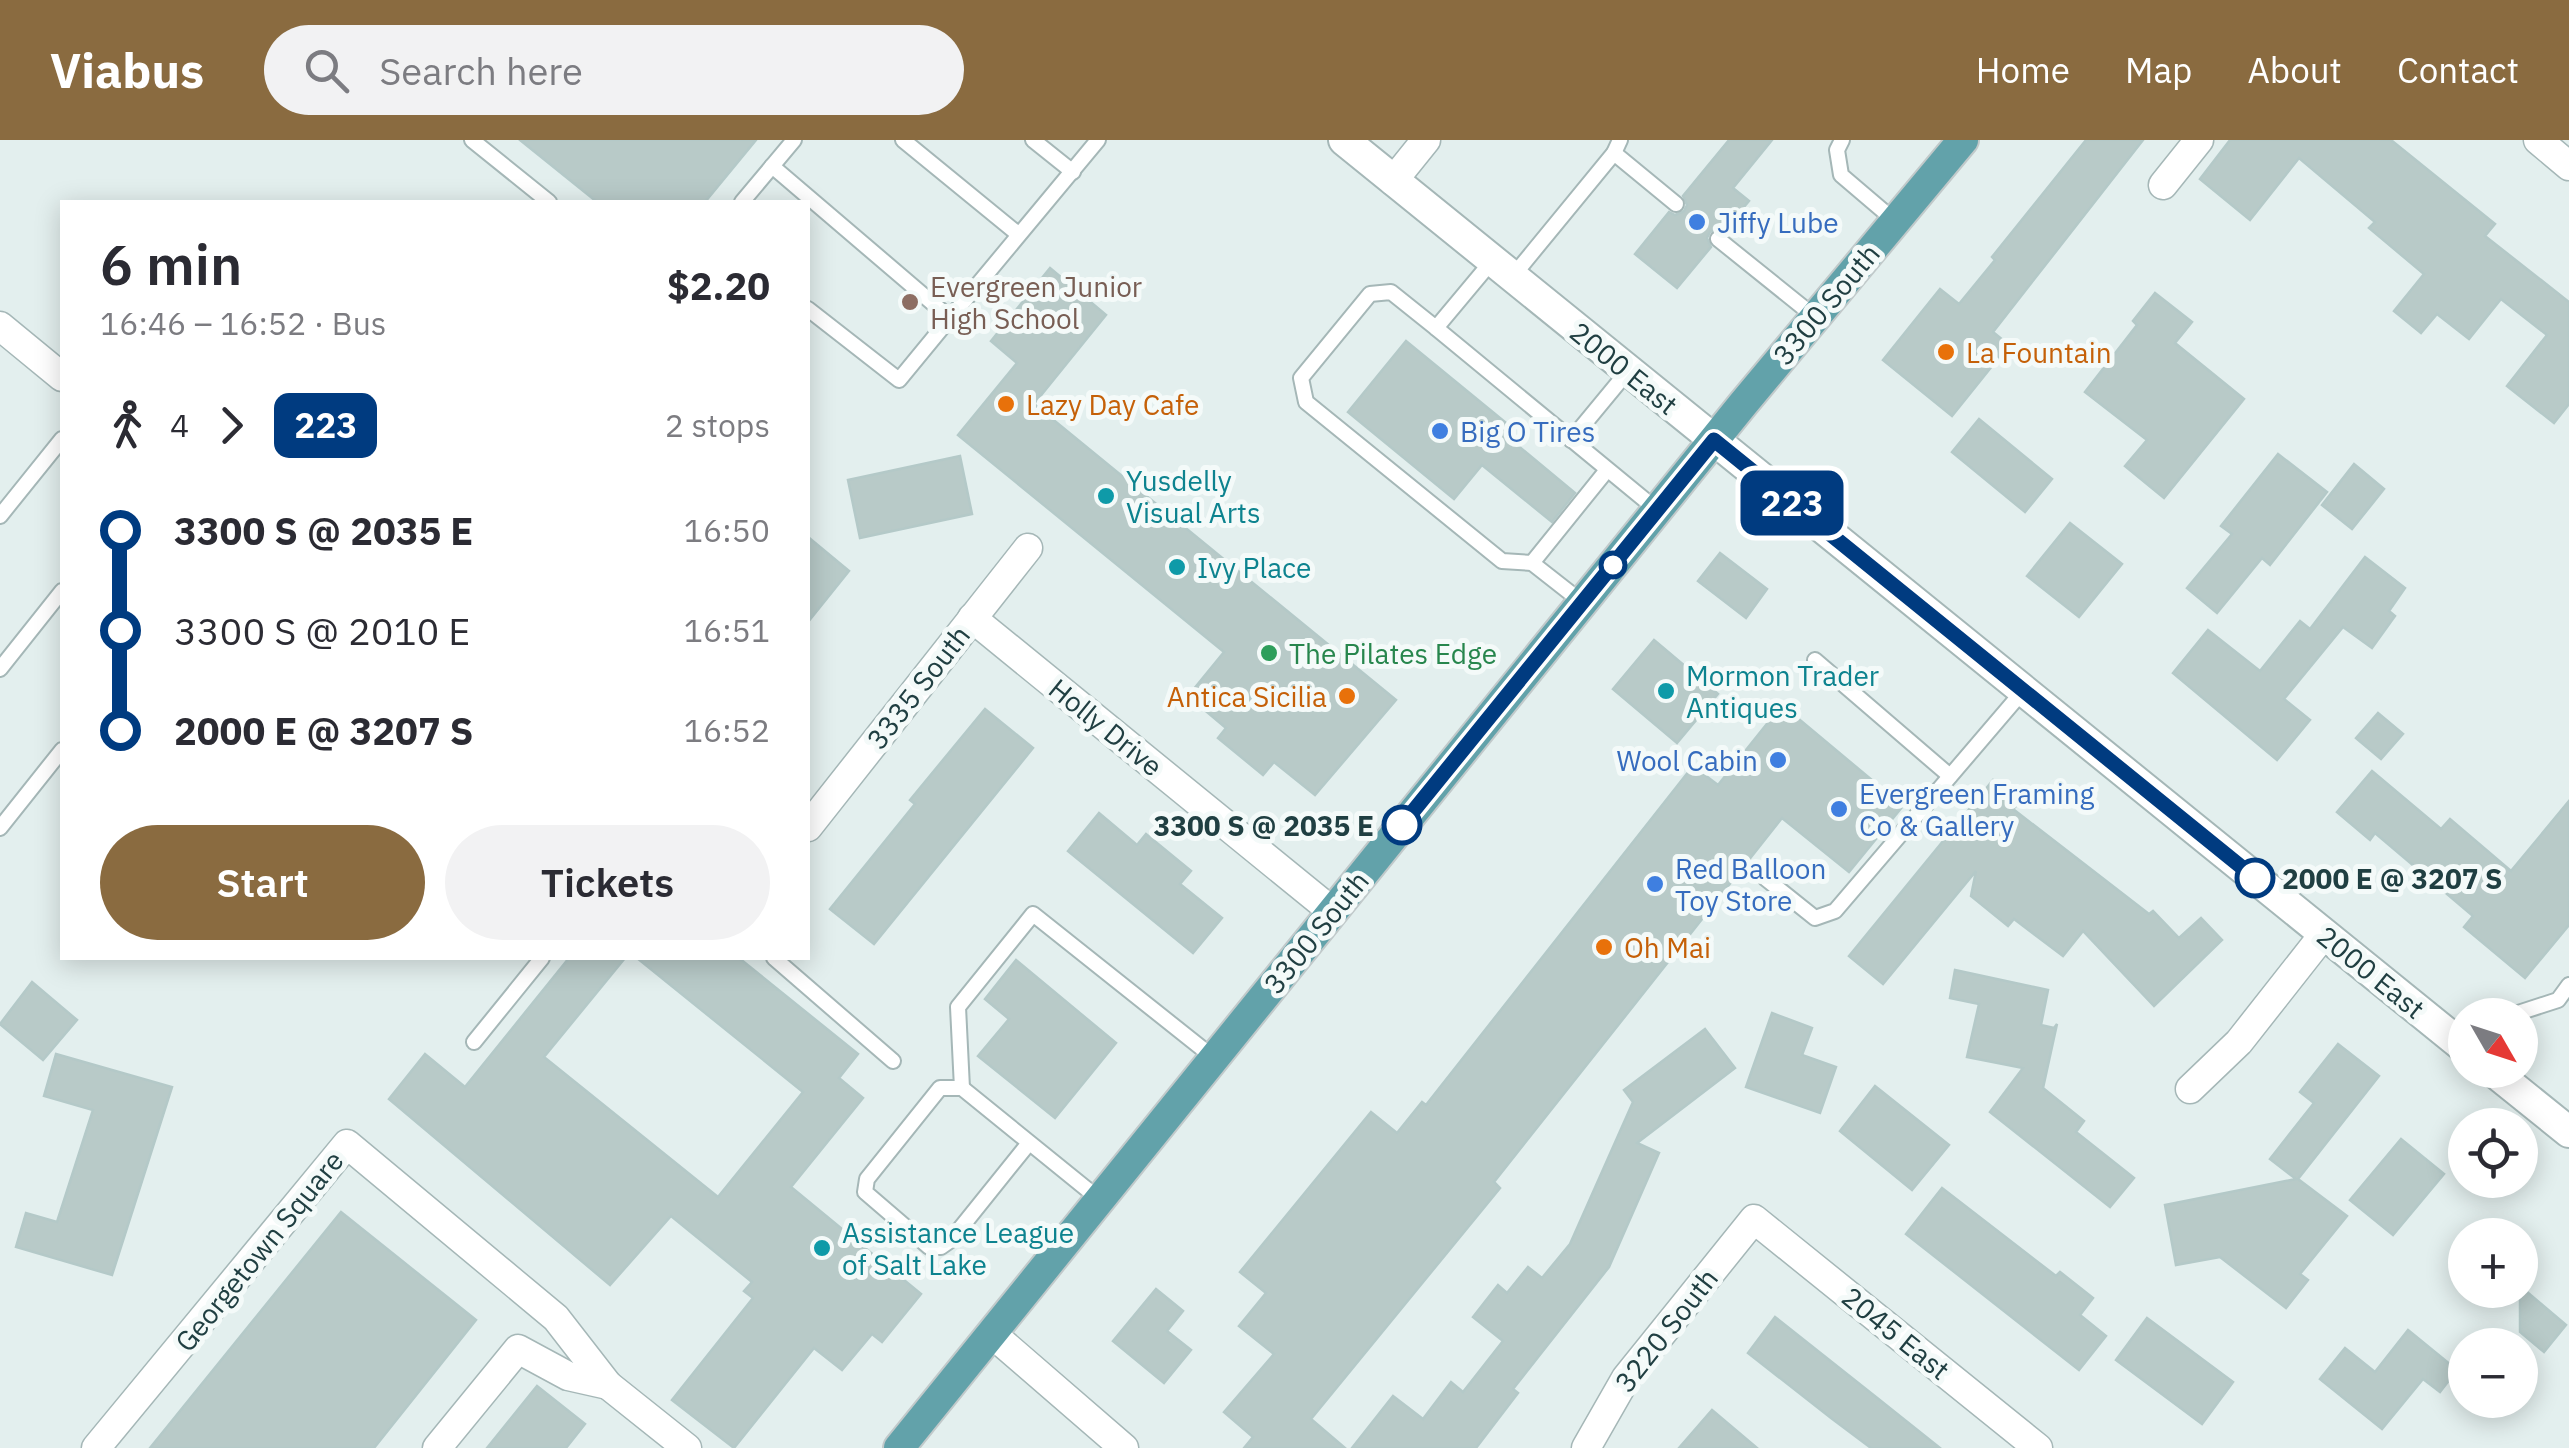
<!DOCTYPE html>
<meta charset="utf-8">
<style>
body{margin:0;font-family:"IBM Plex Sans",sans-serif;background:#f2f2f3;color:#2b2b33;height:100vh;display:flex;flex-direction:column;font-size:38px;white-space:nowrap}
*{box-sizing:border-box;margin:0}
p{font-size:32px;color:#7c7c81}
.icon{flex:none;width:55px;height:55px;fill:none;stroke:currentColor;stroke-width:2;stroke-linecap:round;stroke-linejoin:round}
.map{position:relative;flex:1;overflow:hidden}
.sheet{position:absolute;left:60px;top:60px;width:750px;height:760px;display:flex;flex-direction:column;background:#fff;border-radius:0px;box-shadow:0 5px 25px #0003}
.sheet>*{flex:none}
.badge{padding:0 20px;border-radius:15px;font-size:35px;line-height:65px}
.needle{width:65px;rotate:129deg}
.tools{position:absolute;left:2448px;top:858px;display:grid;gap:20px}
.tools a{display:grid;place-items:center;width:90px;height:90px;border-radius:50%;background:#fff;box-shadow:0 5px 25px #0003;font-size:50px}
.map>.badge{position:absolute;translate:-50% -50%;box-shadow:0 0 0 5px #fff}
.legs{display:flex;align-items:center;gap:15px;height:110px;padding:0 40px;font-size:32px}
.legs p{margin-inline-start:auto}
.head{display:flex;align-items:center;justify-content:space-between;height:170px;padding:0 40px}
h1{font-size:55px;font-weight:600;line-height:75px}
.button{display:flex;gap:20px;margin-top:auto;padding:20px 40px}
.button a{flex:1;height:115px;border-radius:60px;background:#8a6b40;color:#fff;font-size:40px;font-weight:600;line-height:115px;text-align:center}
.button a+a{background:#f2f2f3;color:#2b2b33}
ul{padding:0 40px;list-style:none}
li{display:flex;align-items:center;gap:35px;height:100px;font-size:38px}
li i{display:grid;place-items:center;width:15px;height:100%;margin:0 12px;background:currentColor}
li i::after{content:'';width:25px;height:25px;margin:-12px;border:8px solid;border-radius:50%;background:#fff}
li p{margin-inline-start:auto}
li:first-child i{background:linear-gradient(#0000 50%,currentColor 0)}
li:last-child i{background:linear-gradient(currentColor 50%,#0000 0)}
header{display:flex;align-items:center;gap:60px;box-sizing:border-box;height:140px;padding:0 50px;background:#8a6b40;color:#fff}
header strong{font-size:48px}
nav{display:flex;gap:55px;margin-inline-start:auto;font-size:35px}
.search{width:700px;height:90px;background:#f2f2f3;display:flex;align-items:center;gap:25px;box-sizing:border-box;padding:0 35px;border-radius:55px;color:#7c7c81;font-size:38px}
.map>svg:first-child{display:block}
.building{fill:#b8cac8;stroke:#b4c9c8;stroke-width:2.5}
.lines{fill:none;stroke-linecap:round;stroke-linejoin:round}
.service-casing{stroke:#a5b7b7;stroke-width:18}
.minor-casing{stroke:#a5b7b7;stroke-width:31}
.tertiary-casing{stroke:#a5b7b7;stroke-width:34}
.primary-casing{stroke:#c1c9ca;stroke-width:34}
.service{stroke:#fff;stroke-width:14}
.minor{stroke:#fff;stroke-width:28}
.tertiary{stroke:#fff;stroke-width:30}
.primary{stroke:#62a2aa;stroke-width:30}
.line-1-casing{stroke:#fff;stroke-width:22}
.line-1{stroke:#003b80;stroke-width:15}
.shop-dot{fill:#3f7fe0;stroke:#f4faf9;stroke-width:4}
.education-dot{fill:#8d6e63;stroke:#f4faf9;stroke-width:4}
.food-dot{fill:#e8710a;stroke:#f4faf9;stroke-width:4}
.culture-dot{fill:#0f9aa8;stroke:#f4faf9;stroke-width:4}
.stop-1-dot{fill:#fff;stroke:#003b80;stroke-width:5}
.leisure-dot{fill:#2e9e5b;stroke:#f4faf9;stroke-width:4}
.labels{text-anchor:middle;dominant-baseline:central;stroke-width:10;stroke-linejoin:round;paint-order:stroke}
.shop-label{font-size:28px;fill:#366cbe;stroke:#f4faf9;text-anchor:start}
.education-label{font-size:28px;fill:#785e54;stroke:#f4faf9;text-anchor:start}
.street-label{font-size:28px;fill:#203f42;stroke:#f4faf9}
.food-label{font-size:28px;fill:#c56008;stroke:#f4faf9;text-anchor:start}
.culture-label{font-size:28px;fill:#0d838f;stroke:#f4faf9;text-anchor:start}
.leisure-label{font-size:28px;fill:#27864d;stroke:#f4faf9;text-anchor:start}
.stop-label{font-size:28px;font-weight:bold;fill:#203f42;stroke:#f4faf9;text-anchor:end}
</style>
<header>
<strong>Viabus</strong>
<div class="search"><svg class="icon" aria-label="search" viewBox="0 0 24 24"><circle cx="10" cy="10" r="6"/><path d="M15 15l6 6"/></svg>Search here</div>
<nav><a>Home</a><a>Map</a><a>About</a><a>Contact</a></nav>
</header>
<div class="map">
<svg width="2569" height="1308" viewBox="0 0 2569 1308">
<rect width="100%" height="100%" fill="#e3efee"/>
<!-- building -->
<g class="building">
<polygon points="520,0 756,0 705,62 597,62"/>
<polygon points="1729,0 1772,0 1733,48 1749,61 1724,91 1719,88 1710,92 1707,98 1711,107 1677,148 1635,114 1669,72 1675,75 1684,71 1687,65 1683,56"/>
<polygon points="2086,0 2143,0 1993,192 2009,205 1952,276 1883,220 1940,149 1959,164 1995,120 1992,117"/>
<polygon points="2230,0 2391,0 2495,84 2485,96 2569,162 2569,264 2554,283 2507,246 2547,195 2501,159 2469,199 2437,174 2421,193 2394,171 2424,134 2369,88 2375,82 2299,18 2250,80 2200,39"/>
<polygon points="1050,128 1106,175 1034,264 1396,560 1315,655 1274,622 1263,635 1218,598 1226,588 1188,556 1224,512 958,295 1017,223 991,201"/>
<polygon points="2155,153 2192,182 2175,203 2244,259 2164,358 2125,326 2147,300 2085,252 2137,185 2133,181"/>
<polygon points="1406,201 1511,287 1505,295 1575,353 1552,382 1482,325 1454,359 1348,272"/>
<polygon points="1979,279 2052,339 2025,372 1952,312"/>
<polygon points="2278,314 2327,352 2270,425 2262,418 2217,473 2187,448 2232,394 2221,386"/>
<polygon points="960,316 972,374 860,398 848,340"/>
<polygon points="2354,324 2384,349 2352,389 2322,365"/>
<polygon points="2070,383 2122,424 2079,477 2027,436"/>
<polygon points="808,397 849,431 808,482"/>
<polygon points="1720,413 1767,449 1746,478 1698,441"/>
<polygon points="2365,417 2405,448 2389,471 2395,476 2372,508 2343,487 2284,559 2310,580 2277,620 2173,533 2208,490 2260,531 2300,481 2310,489"/>
<polygon points="1654,500 1718,554 1677,603 1613,549"/>
<polygon points="1782,565 1903,666 1849,732 1782,678 1494,1042 1500,1048 1311,1279 1345,1308 1244,1308 1253,1297 1224,1272 1274,1214 1239,1186 1266,1153 1240,1132 1371,972 1397,993 1422,962 1426,965 1693,626 1718,645"/>
<polygon points="985,569 1033,608 874,804 830,769 915,664 910,660"/>
<polygon points="2378,573 2403,594 2381,619 2356,598"/>
<polygon points="2372,631 2441,689 2450,679 2511,731 2569,661 2569,785 2525,838 2464,787 2473,776 2375,693 2370,700 2337,672"/>
<polygon points="1993,640 2020,662 2013,669 2149,774 2153,771 2179,798 2201,778 2222,800 2154,866 2083,791 2063,816 2014,779 2008,786 1971,756 1976,731 1883,844 1849,816"/>
<polygon points="1099,673 1137,705 1146,694 1191,731 1180,744 1222,778 1193,813 1068,711"/>
<polygon points="569,818 625,818 544,917 718,1057 803,952 637,818 739,818 858,914 839,938 863,958 791,1047 921,1154 882,1202 872,1194 842,1230 814,1208 734,1308 672,1260 753,1158 744,1151 752,1142 671,1076 610,1145 389,959 425,914 465,947"/>
<polygon points="1016,820 1116,903 1055,978 978,916 1009,879 985,859"/>
<polygon points="1955,830 2048,850 2041,885 2054,888 2057,884 2043,948 2084,981 2076,992 2134,1038 2110,1067 1990,972 2023,928 1967,917 1979,864 1950,858"/>
<polygon points="32,842 77,880 43,920 0,884"/>
<polygon points="1772,873 1812,888 1802,915 1836,927 1820,973 1746,947"/>
<polygon points="1705,889 1735,928 1637,1003 1659,1013 1609,1127 1513,1249 1518,1253 1476,1308 1352,1308 1393,1256 1423,1279 1451,1242 1463,1252 1503,1201 1473,1177 1498,1145 1507,1153 1528,1127 1542,1138 1570,1104 1633,962 1624,950"/>
<polygon points="2338,904 2379,936 2298,1039 2347,1076 2300,1134 2308,1140 2286,1168 2220,1117 2176,1125 2165,1065 2296,1039 2270,1019 2314,963 2300,952"/>
<polygon points="56,914 172,947 112,1135 16,1107 26,1073 57,1082 93,970 44,956"/>
<polygon points="1875,946 1949,1005 1912,1050 1840,991"/>
<polygon points="2401,999 2444,1034 2393,1095 2350,1060"/>
<polygon points="1942,1048 2056,1136 2060,1132 2093,1158 2080,1175 2106,1196 2079,1230 1906,1094"/>
<polygon points="341,1072 476,1180 374,1308 150,1308"/>
<polygon points="2520,1146 2566,1185 2544,1212 2520,1192"/>
<polygon points="1156,1149 1183,1171 1167,1191 1191,1210 1164,1243 1113,1201"/>
<polygon points="1775,1177 1876,1257 1940,1308 1871,1308 1831,1278 1748,1213"/>
<polygon points="2147,1178 2233,1242 2202,1284 2116,1220"/>
<polygon points="2408,1190 2457,1230 2440,1252 2423,1239 2382,1289 2320,1239 2345,1208 2375,1232"/>
<polygon points="537,1246 585,1284 566,1308 487,1308"/>
<polygon points="1712,1270 1757,1308 1679,1308"/>
</g>
<g class="lines">
<!-- service casing -->
<g class="service-casing">
<g id="service">
<polyline points="472,0 549,62"/>
<polyline points="903,0 1018,94"/>
<polyline points="1033,0 1073,32"/>
<polyline points="1842,0 1837,10 1841,35 1895,81"/>
<polyline points="1614,13 1676,64"/>
<polyline points="772,26 950,178 1098,0"/>
<polyline points="742,62 794,0"/>
<polyline points="1718,99 1815,177"/>
<polyline points="1492,121 1436,188 1391,152 1370,154 1301,238 1306,262 1502,421 1532,423 1583,463"/>
<polyline points="1513,136 1614,13 1620,0"/>
<polyline points="808,169 899,240 950,178"/>
<polyline points="1436,188 1657,370"/>
<polyline points="1571,300 1628,231"/>
<polyline points="0,376 62,299"/>
<polyline points="1532,423 1607,330"/>
<polyline points="1815,520 1950,636"/>
<polyline points="0,529 62,451"/>
<polyline points="0,688 62,610"/>
<polyline points="1765,738 1815,778 1835,771 2023,551"/>
<polyline points="774,818 893,921"/>
<polyline points="2512,875 2558,860 2569,845"/>
<polyline points="474,902 542,818"/>
<polyline points="962,948 958,867 1033,774 1214,918"/>
<polyline points="1029,1003 951,1100 941,1107 929,1107 865,1052 867,1039 940,948 962,948 1099,1059"/>
</g>
</g>
<!-- minor casing -->
<g class="minor-casing">
<g id="minor">
<polyline points="2538,0 2569,26"/>
<polyline points="1393,41 1426,0"/>
<polyline points="2163,45 2199,0"/>
<polyline points="0,186 62,237"/>
<polyline points="972,478 1333,772"/>
<polyline points="808,687 1028,408"/>
<polyline points="2190,949 2239,902 2324,794"/>
<polyline points="991,1193 1124,1308"/>
<polyline points="96,1308 347,1004 556,1178 608,1245 687,1308"/>
<polyline points="437,1308 518,1209 568,1236 608,1245"/>
<polyline points="1586,1308 1626,1238 1754,1079 2038,1308"/>
</g>
</g>
<!-- tertiary casing -->
<g class="tertiary-casing">
<g id="tertiary">
<polyline points="1344,0 2465,908"/>
<polyline points="2492,930 2569,992"/>
</g>
</g>
<!-- primary casing -->
<g class="primary-casing">
<polyline id="primary" points="899,1308 1743,264 1963,0"/>
</g>
<!-- service -->
<use href="#service" class="service"/>
<!-- minor -->
<use href="#minor" class="minor"/>
<!-- tertiary -->
<use href="#tertiary" class="tertiary"/>
<!-- primary -->
<use href="#primary" class="primary"/>
</g>
<g class="lines">
<!-- line-1 casing -->
<g class="line-1-casing">
<polyline id="line-1" points="1402,685 1714,300 2255,738"/>
</g>
<!-- line-1 -->
<use href="#line-1" class="line-1"/>
</g>
<!-- markers -->
<g class="shop-dot">
<circle cx="1697" cy="82" r="10"/>
<circle cx="1440" cy="291" r="10"/>
<circle cx="1778" cy="620" r="10"/>
<circle cx="1839" cy="669" r="10"/>
<circle cx="1655" cy="744" r="10"/>
</g>
<circle class="education-dot" cx="910" cy="162" r="10"/>
<g class="food-dot">
<circle cx="1946" cy="212" r="10"/>
<circle cx="1006" cy="264" r="10"/>
<circle cx="1347" cy="556" r="10"/>
<circle cx="1604" cy="807" r="10"/>
</g>
<g class="culture-dot">
<circle cx="1106" cy="356" r="10"/>
<circle cx="1177" cy="427" r="10"/>
<circle cx="1666" cy="551" r="10"/>
<circle cx="822" cy="1108" r="10"/>
</g>
<g class="stop-1-dot">
<circle cx="1613" cy="425" r="12"/>
<circle cx="1402" cy="685" r="18"/>
<circle cx="2255" cy="738" r="18"/>
</g>
<circle class="leisure-dot" cx="1269" cy="513" r="10"/>
<g class="labels">
<!-- shop labels -->
<g class="shop-label">
<text x="1717" y="82">Jiffy Lube</text>
<text x="1460" y="291">Big O Tires</text>
<text x="1758" y="620" text-anchor="end">Wool Cabin</text>
<text x="1859" y="653">Evergreen Framing<tspan x="1859" dy="32">Co &amp; Gallery</tspan></text>
<text x="1675" y="728">Red Balloon<tspan x="1675" dy="32">Toy Store</tspan></text>
</g>
<!-- education labels -->
<g class="education-label">
<text x="930" y="146">Evergreen Junior<tspan x="930" dy="32">High School</tspan></text>
</g>
<!-- street labels -->
<g class="street-label">
<text transform="translate(1826 164) rotate(-50)">3300 South</text>
<text transform="translate(1624 228) rotate(39)">2000 East</text>
<text transform="translate(918 547) rotate(-52)">3335 South</text>
<text transform="translate(1106 587) rotate(39)">Holly Drive</text>
<text transform="translate(1316 792) rotate(-51)">3300 South</text>
<text transform="translate(2371 832) rotate(39)">2000 East</text>
<text transform="translate(259 1111) rotate(-51)">Georgetown Square</text>
<text transform="translate(1666 1190) rotate(-52)">3220 South</text>
<text transform="translate(1896 1193) rotate(39)">2045 East</text>
</g>
<!-- food labels -->
<g class="food-label">
<text x="1966" y="212">La Fountain</text>
<text x="1026" y="264">Lazy Day Cafe</text>
<text x="1327" y="556" text-anchor="end">Antica Sicilia</text>
<text x="1624" y="807">Oh Mai</text>
</g>
<!-- culture labels -->
<g class="culture-label">
<text x="1126" y="340">Yusdelly<tspan x="1126" dy="32">Visual Arts</tspan></text>
<text x="1197" y="427">Ivy Place</text>
<text x="1686" y="535">Mormon Trader<tspan x="1686" dy="32">Antiques</tspan></text>
<text x="842" y="1092">Assistance League<tspan x="842" dy="32">of Salt Lake</tspan></text>
</g>
<!-- leisure labels -->
<g class="leisure-label">
<text x="1289" y="513">The Pilates Edge</text>
</g>
<!-- stop labels -->
<g class="stop-label">
<text x="1374" y="685">3300 S @ 2035 E</text>
<text x="2282" y="738" text-anchor="start">2000 E @ 3207 S</text>
</g>
</g>
</svg>
<div class="tools">
<a><svg class="needle" viewBox="-14 -14 28 28"><path d="M0-13l5 13h-10z" fill="#e53935"/><path d="M0 13l5-13h-10z" fill="#7c7c81"/></svg></a>
<a><svg class="icon" aria-label="locate" viewBox="0 0 24 24"><circle cx="12" cy="12" r="6"/><path d="M12 2v4M12 18v4M2 12h4M18 12h4"/></svg></a>
<a>+</a>
<a>−</a>
</div>
<b class="badge" style="left:1792px;top:363px;background:#003b80;color:#fff">223</b>
<section class="sheet">
<div class="head"><div><h1>6 min</h1><p>16:46 – 16:52 · Bus</p></div><b>$2.20</b></div>
<div class="legs"><svg class="icon" aria-label="walk" viewBox="0 0 24 24"><circle cx="13" cy="4" r="2"/><path d="M13 8l-2 6 4 7M11 14l-3 7M7 12l3-4h3l4 4"/></svg>4<svg class="icon" aria-label="forward" viewBox="0 0 24 24"><path d="M9 5l7 7-7 7"/></svg><b class="badge" style="background:#003b80;color:#fff">223</b><p>2 stops</p></div>
<ul>
<li><i style="color:#003b80"></i><b>3300 S @ 2035 E</b><p>16:50</p></li>
<li><i style="color:#003b80"></i><span>3300 S @ 2010 E</span><p>16:51</p></li>
<li><i style="color:#003b80"></i><b>2000 E @ 3207 S</b><p>16:52</p></li>
</ul>
<div class="button"><a>Start</a><a>Tickets</a></div>
</section>
</div>
